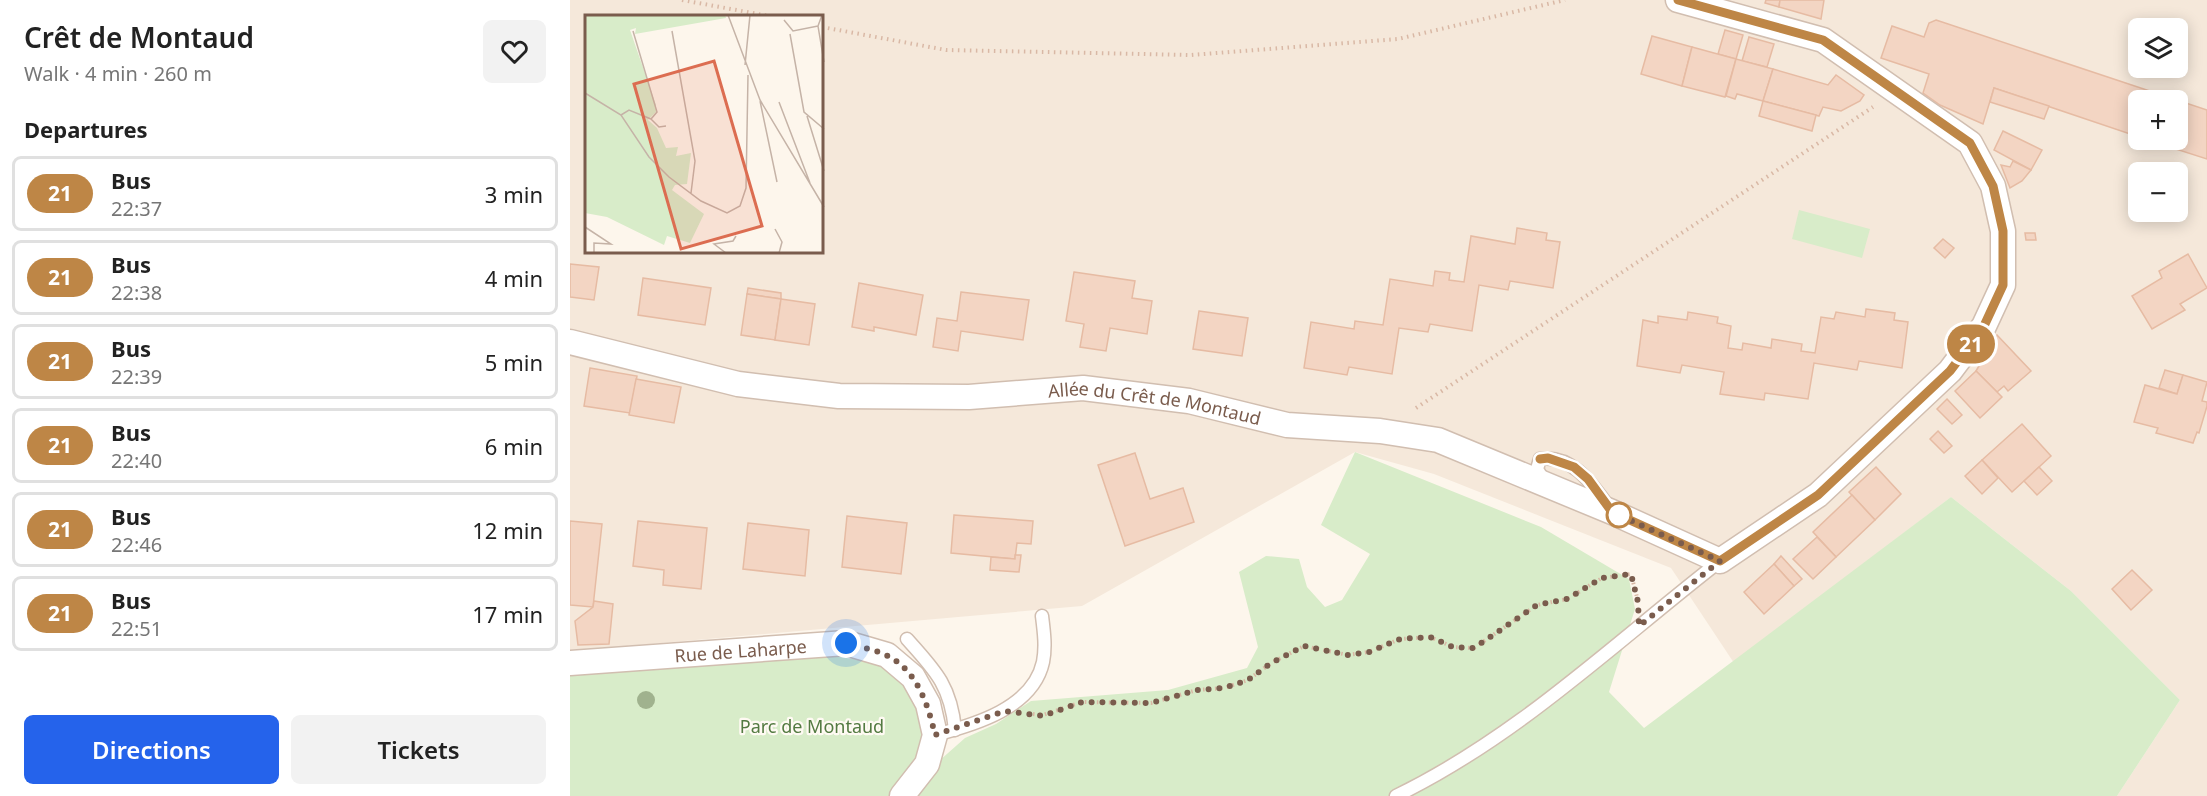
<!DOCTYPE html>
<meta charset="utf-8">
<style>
body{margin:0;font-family:"Noto Sans",sans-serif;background:#f2f2f2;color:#222;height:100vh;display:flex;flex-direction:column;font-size:22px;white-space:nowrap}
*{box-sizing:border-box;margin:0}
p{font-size:20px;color:#767676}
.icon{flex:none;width:33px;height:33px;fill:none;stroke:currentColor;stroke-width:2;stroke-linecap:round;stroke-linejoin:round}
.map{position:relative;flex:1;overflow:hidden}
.sheet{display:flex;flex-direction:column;background:#fff;width:570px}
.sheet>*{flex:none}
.badge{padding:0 12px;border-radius:20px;font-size:21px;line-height:39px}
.tools{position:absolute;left:1558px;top:18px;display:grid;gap:12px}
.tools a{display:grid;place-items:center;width:60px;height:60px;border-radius:9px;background:#fff;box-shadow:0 3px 15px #0003;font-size:30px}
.you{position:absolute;width:30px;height:30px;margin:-15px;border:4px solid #fff;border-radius:50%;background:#1a73e8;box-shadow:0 0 0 9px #1a73e833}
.map>.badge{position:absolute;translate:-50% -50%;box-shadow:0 0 0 3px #fff}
h2{padding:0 24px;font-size:22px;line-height:54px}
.round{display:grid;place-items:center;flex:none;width:63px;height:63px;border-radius:9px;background:#f2f2f2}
.headline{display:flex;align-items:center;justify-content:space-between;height:102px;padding:0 24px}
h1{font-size:28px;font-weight:600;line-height:45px}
.button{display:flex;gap:12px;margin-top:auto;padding:12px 24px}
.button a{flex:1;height:69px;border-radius:9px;background:#2563eb;color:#fff;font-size:24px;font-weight:600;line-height:69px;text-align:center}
.button a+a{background:#f2f2f2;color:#222}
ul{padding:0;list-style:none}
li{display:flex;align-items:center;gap:18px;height:75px;margin:0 12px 9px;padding:0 12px;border:3px solid #e0e0e0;border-radius:9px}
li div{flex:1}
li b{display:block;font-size:22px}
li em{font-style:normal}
li .badge{min-width:66px;font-weight:700;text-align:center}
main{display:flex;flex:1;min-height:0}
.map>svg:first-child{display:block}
.residential{fill:#f5e8da;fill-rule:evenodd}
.green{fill:#d8ecc9}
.building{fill:#f3d5c3;stroke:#e6bba3;stroke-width:1.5}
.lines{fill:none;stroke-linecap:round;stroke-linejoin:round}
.service-casing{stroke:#d1beb0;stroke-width:15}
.minor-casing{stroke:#d1beb0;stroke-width:27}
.path{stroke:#d9b8a5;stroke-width:4;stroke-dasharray:1.5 4.5;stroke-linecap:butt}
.service{stroke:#fff;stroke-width:12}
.minor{stroke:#fff;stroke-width:24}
.tree{fill:#a0b28e}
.line-casing{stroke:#fff;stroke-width:14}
.line{stroke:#be8646;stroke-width:9}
.walk{stroke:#7a5c4d;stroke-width:6;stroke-dasharray:0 10.8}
.stop-dot{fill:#fff;stroke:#be8646;stroke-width:3}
.labels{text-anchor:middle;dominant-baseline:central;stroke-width:4.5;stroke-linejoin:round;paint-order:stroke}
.street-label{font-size:18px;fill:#7a5c4d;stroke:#fffaf3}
.park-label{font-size:18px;fill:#537a41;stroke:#fffaf3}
.inset-road{fill:none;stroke:#c5b3a7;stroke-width:1.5}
.view{fill:#dc6d51;fill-opacity:0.15;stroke:#dc6d51;stroke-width:3}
.inset-edge{fill:none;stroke:#7a5c4d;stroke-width:3}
</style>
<main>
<section class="sheet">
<div class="headline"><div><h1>Crêt de Montaud</h1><p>Walk · 4 min · 260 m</p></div><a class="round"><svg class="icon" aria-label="heart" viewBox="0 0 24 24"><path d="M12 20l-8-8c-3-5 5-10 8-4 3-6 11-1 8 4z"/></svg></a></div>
<h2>Departures</h2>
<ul>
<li><span class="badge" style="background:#be8646;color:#fff">21</span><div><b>Bus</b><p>22:37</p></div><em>3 min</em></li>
<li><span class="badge" style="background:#be8646;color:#fff">21</span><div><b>Bus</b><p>22:38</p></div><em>4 min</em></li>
<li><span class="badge" style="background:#be8646;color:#fff">21</span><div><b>Bus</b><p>22:39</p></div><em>5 min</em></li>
<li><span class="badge" style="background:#be8646;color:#fff">21</span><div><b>Bus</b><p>22:40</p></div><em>6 min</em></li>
<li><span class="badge" style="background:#be8646;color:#fff">21</span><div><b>Bus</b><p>22:46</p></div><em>12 min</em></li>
<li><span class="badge" style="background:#be8646;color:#fff">21</span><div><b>Bus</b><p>22:51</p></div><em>17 min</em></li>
</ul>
<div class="button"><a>Directions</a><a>Tickets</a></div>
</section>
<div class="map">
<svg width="1637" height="796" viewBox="0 0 1637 796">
<rect width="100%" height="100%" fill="#fdf6ec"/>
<!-- residential -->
<path class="residential" d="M0,0H1637V796H1547L1610,700L1501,591L1381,497L1164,663L1101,568L864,474L785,452L512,606L0,651ZM16,16H252V252H16ZM1569,28H1608V68H1569ZM1569,100H1608V140H1569ZM1569,172H1608V212H1569Z"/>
<!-- green -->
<g class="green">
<polygon points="1229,210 1300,229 1292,258 1222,239"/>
<path d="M785,452L971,527L1059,579L1065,609L1039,692L1074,728L1381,497L1501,591L1610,700L1547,796H0V676L254,655C274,658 299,659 317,670C343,686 358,734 369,761L395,738L426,724L461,701L598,690L677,668L688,647L669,572L696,556L729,559L737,587L755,607L772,600L800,554L751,525Z"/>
</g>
<!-- building -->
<g class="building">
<polygon points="1196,0 1210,0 1209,7 1195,3"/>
<polygon points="1210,0 1254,0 1251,19 1209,7"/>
<polygon points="1366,20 1637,110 1637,159 1578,140 1608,140 1608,100 1569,100 1569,137 1424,88 1413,124 1370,105 1353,93 1359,74 1311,58 1322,26 1354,37 1359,23"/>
<polygon points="1155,30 1173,35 1166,59 1148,54"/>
<polygon points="1082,36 1122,47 1112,86 1071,74"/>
<polygon points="1179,37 1204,44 1197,67 1172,61"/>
<polygon points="1122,47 1166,59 1155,97 1112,86"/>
<polygon points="1166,59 1203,69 1193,101 1167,94 1165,99 1156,96"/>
<polygon points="1203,69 1258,85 1266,75 1294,95 1290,101 1271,111 1253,107 1249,116 1193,101"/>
<polygon points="1424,88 1479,106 1474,119 1420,102"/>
<polygon points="1193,101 1246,115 1242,131 1189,116"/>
<polygon points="1433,131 1472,150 1461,170 1424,150"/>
<polygon points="1443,161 1461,170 1452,181 1440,188 1431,165 1440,167"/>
<polygon points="947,228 977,233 976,240 990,242 983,288 940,281 938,290 909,285 902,331 860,324 858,332 829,328 822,374 779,367 777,375 734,368 741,322 784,329 785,321 813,325 820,279 863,286 865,271 880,273 879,280 894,282 901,236 945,244"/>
<polygon points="1455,233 1465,233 1466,240 1456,240"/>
<polygon points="1373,239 1384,248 1375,258 1364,248"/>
<polygon points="1618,254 1637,288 1610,304 1615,310 1582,329 1562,296 1592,278 1589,271"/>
<polygon points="0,264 29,267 24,300 0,297"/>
<polygon points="504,272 565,281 562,298 582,301 577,334 540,328 536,351 510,347 514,324 496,321"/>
<polygon points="73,278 141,288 135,325 68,315"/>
<polygon points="289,283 353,295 346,335 304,327 304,331 282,327"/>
<polygon points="178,288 211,293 211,299 177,294"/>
<polygon points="391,292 459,300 453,340 391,331 388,351 363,347 367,318 387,321"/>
<polygon points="177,294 211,299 205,340 171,335"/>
<polygon points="211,299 245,304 239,345 205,340"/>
<polygon points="1296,309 1325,313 1324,320 1338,322 1332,368 1289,361 1287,370 1244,363 1238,399 1195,393 1194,400 1150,394 1154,372 1112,365 1110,373 1067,366 1073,320 1088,323 1088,316 1117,320 1118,312 1148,317 1147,323 1161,326 1158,348 1172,350 1173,343 1201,348 1202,339 1232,344 1231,351 1245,353 1251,317 1264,319 1266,312 1295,317"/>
<polygon points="629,311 678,318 672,356 623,349"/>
<polygon points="1427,335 1461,371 1438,391 1434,386 1427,392 1406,371"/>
<polygon points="20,368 67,376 60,413 14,406"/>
<polygon points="1595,370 1613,375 1607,394 1589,388"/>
<polygon points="1406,371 1432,397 1410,418 1385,391"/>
<polygon points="1613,375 1637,382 1632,401 1637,402 1637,406 1629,433 1627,432 1623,443 1586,433 1588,428 1564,422 1575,385 1607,394"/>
<polygon points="66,379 111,387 104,423 59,415"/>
<polygon points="1377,399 1392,415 1382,424 1367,409"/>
<polygon points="1452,424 1481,456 1442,492 1412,460"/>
<polygon points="1368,431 1382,446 1374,453 1360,439"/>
<polygon points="565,453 580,499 613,488 624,522 555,546 528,465"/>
<polygon points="1412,460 1428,478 1412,494 1395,476"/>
<polygon points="1306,467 1331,494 1305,520 1279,492"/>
<polygon points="1469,467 1482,481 1467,495 1454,481"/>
<polygon points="1282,495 1305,520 1266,557 1243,532"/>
<polygon points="384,515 463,521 461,544 447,543 445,559 381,553"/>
<polygon points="277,516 337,523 331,574 272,567"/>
<polygon points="0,521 32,524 23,607 0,605"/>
<polygon points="68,521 137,528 131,589 93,585 94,570 63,566"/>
<polygon points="178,523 239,530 235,576 173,569"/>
<polygon points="1247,537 1266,557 1243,579 1223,559"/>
<polygon points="445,555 451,555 449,572 420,570 421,557 445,559"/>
<polygon points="1211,556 1232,579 1224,586 1204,564"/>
<polygon points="1204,564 1224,586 1194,614 1174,592"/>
<polygon points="1562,570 1582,590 1561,610 1542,589"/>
<polygon points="24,601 43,604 39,644 8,645 5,621 23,607"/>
</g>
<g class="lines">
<!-- service casing -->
<g class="service-casing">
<g id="service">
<path d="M973,479L967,469L970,459C1002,454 1022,484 1038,506"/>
<path d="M337,639C365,670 381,686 385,730"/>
<path d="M365,735C404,725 463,708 473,662C476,647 474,632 472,616"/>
<path d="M826,796C949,736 1043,644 1150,561"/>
</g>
</g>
<!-- minor casing -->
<g class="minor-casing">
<g id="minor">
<path id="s1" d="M0,342L168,384L269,396L399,397L513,388L619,401L717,425L810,431L868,440L1042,512L1150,561L1248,495L1380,371L1414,326L1433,285V231L1423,186L1400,143L1253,40L1108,0"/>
<path id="s2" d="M0,663L276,643L317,655L343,677L358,704L365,735L357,764L332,796"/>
</g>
</g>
<!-- path -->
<g class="path">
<polyline points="112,0 199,16"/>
<polyline points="252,27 376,50 621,55 828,39 995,0"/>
<polyline points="846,408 1303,107"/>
<polyline points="463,714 473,715 512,702 581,703 627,690 654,688 678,680 701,663 734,646 778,655 799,652 830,639 860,637 883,647 904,648 967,605 997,599 1032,578 1061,574 1068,601"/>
</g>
<!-- service -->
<use href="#service" class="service"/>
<!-- minor -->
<use href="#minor" class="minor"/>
</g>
<!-- trees -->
<circle class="tree" cx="76" cy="700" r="9"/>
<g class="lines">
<!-- line casing -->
<g class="line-casing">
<polyline id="line" points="970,459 978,458 1004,467 1018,479 1042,512 1150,561 1248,495 1380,371 1414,326 1433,285 1433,231 1423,186 1400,143 1253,40 1108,0"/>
</g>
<!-- line -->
<use href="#line" class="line"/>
<!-- walk -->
<path class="walk" d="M276,643C288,647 304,649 316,655C347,670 358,704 365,735L435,711L473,716L512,702L581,703L627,690L654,688L678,680L701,663L734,646L778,655L799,652L830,639L860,637L883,647L904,648L967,605L997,599L1032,578L1061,574L1068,602L1069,626L1150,561L1042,512L1049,515"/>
</g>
<!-- markers -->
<circle class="stop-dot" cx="1049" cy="515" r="12"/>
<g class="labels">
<!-- street labels -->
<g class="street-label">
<text stroke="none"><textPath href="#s1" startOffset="592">Allée du Crêt de Montaud</textPath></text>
<text stroke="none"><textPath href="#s2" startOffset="171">Rue de Laharpe</textPath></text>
</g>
<!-- park labels -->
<g class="park-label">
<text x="242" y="726">Parc de Montaud</text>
</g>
</g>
<!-- overview -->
<g transform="translate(15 15)">
<rect width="238" height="238" fill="#fdf6ec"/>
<path d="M0,0H140L141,3L50,19L51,13L45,15L71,90V97L63,105L72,113L81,133L93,132L91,141L106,138L102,169L90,170L87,175L119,199L105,228L82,221L79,230L22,202L0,198Z" fill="#d8ecc9"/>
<path class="inset-road" d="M143,0L175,85L239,192M237,0L233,11L239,47M199,5L208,16L233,11M87,16L110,146L106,178M205,19L219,97L239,114M160,50L165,0M0,78L36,100L64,142L84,162L116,186L142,198L155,191L161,173L163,60M175,86L192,167M194,87L225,168M36,100L44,95L66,104L72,97L48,16M222,101L239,156M66,104L74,112L81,111M0,212L26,229L9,228V238M190,214L197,227L194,238M141,238L129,229L148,226L151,221"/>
<path class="view" d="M129,46L177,211L96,234L49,69Z"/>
<rect width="238" height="238" class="inset-edge"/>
</g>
</svg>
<div class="tools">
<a><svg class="icon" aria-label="layers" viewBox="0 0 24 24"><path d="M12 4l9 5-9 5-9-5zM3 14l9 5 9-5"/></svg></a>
<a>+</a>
<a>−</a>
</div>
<div class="you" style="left:276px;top:643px"></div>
<b class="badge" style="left:1401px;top:344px;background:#be8646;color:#fff">21</b>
</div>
</main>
